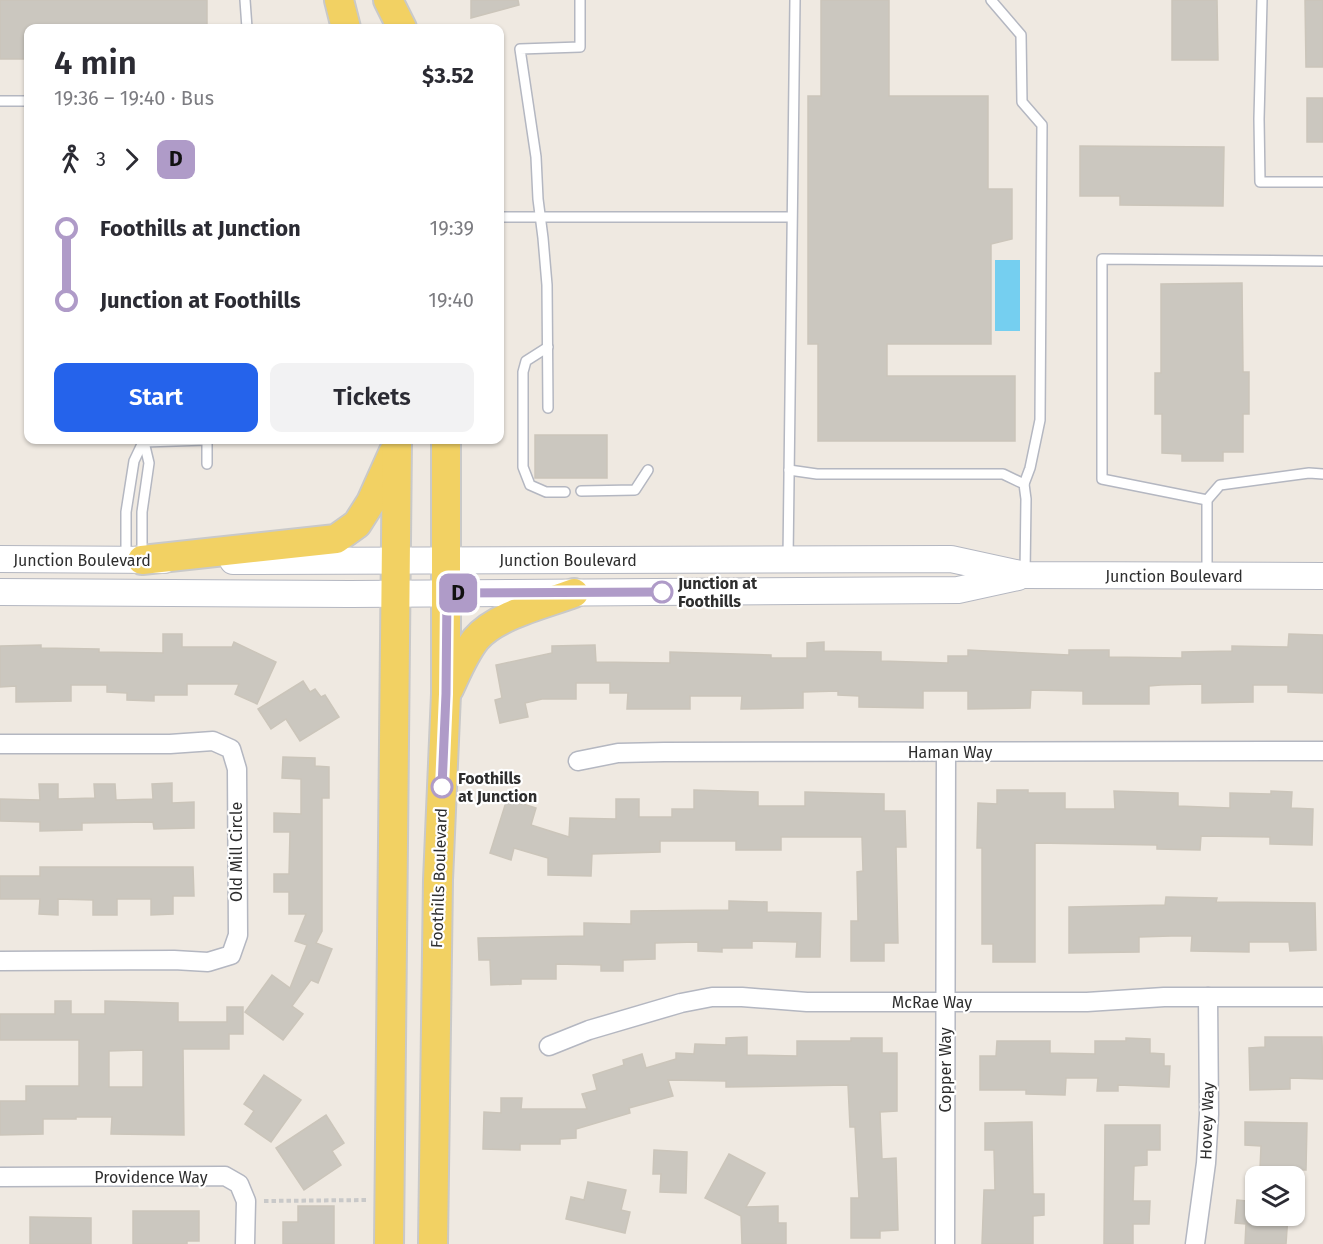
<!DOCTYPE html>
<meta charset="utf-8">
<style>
body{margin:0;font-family:"Fira Sans",sans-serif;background:#f2f2f3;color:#2b2b33;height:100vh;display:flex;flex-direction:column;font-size:22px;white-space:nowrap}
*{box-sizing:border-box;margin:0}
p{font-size:20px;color:#7c7c81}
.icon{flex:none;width:33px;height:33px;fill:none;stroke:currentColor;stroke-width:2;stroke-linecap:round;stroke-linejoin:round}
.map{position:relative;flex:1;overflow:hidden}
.panel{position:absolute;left:24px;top:24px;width:480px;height:420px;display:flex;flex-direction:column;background:#fff;border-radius:12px;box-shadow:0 2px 4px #0004}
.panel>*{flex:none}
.badge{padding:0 12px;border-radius:9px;font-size:21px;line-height:39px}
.tools{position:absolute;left:1245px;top:1166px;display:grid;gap:12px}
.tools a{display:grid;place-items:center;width:60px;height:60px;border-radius:12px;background:#fff;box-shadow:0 2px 4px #0004;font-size:30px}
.map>.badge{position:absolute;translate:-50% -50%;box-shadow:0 0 0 3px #fff}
.legs{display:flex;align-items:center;gap:9px;height:66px;padding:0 30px;font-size:20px}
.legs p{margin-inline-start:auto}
.headline{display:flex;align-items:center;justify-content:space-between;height:102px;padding:0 30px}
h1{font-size:33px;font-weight:600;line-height:45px}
.cta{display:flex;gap:12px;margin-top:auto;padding:12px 30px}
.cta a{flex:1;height:69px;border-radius:12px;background:#2563eb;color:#fff;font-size:24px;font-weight:600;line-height:69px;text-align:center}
.cta a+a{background:#f2f2f3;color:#2b2b33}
ul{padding:0 30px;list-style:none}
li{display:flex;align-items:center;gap:21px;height:72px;font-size:22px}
li i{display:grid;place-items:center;width:9px;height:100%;margin:0 8px;background:currentColor}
li i::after{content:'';width:15px;height:15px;margin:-8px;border:4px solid;border-radius:50%;background:#fff}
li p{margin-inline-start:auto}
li:first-child i{background:linear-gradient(#0000 50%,currentColor 0)}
li:last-child i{background:linear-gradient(currentColor 50%,#0000 0)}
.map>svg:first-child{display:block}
.water{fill:#75cff0}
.building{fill:#cbc7bf;stroke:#cbc5ba;stroke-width:1.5;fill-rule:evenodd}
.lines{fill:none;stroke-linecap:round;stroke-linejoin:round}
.service-casing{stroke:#b4b7c1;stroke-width:12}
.minor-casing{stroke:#b4b7c1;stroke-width:21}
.secondary-casing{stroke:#b4b7c1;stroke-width:28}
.primary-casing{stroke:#c9c9c9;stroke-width:32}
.path{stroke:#c9c9c9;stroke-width:4;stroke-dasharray:4.5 3;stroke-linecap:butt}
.service{stroke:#fff;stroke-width:9}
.minor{stroke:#fff;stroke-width:18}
.secondary{stroke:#fff;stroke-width:26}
.primary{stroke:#f2d163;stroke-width:28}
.line-1-casing{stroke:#fff;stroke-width:14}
.line-1{stroke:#af9bc8;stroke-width:9}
.stop-1-dot{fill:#fff;stroke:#af9bc8;stroke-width:3}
.labels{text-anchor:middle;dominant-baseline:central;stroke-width:4.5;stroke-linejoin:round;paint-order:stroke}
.street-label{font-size:16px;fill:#2e2e2e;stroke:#fff}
.stop-label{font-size:16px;font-weight:bold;fill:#2e2e2e;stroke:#fff;text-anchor:start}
</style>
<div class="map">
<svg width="1323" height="1244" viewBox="0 0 1323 1244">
<rect width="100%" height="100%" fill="#efe9e1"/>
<!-- water -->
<rect class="water" x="995" y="260" width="25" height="71"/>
<!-- building -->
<g class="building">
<polygon points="0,0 207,0 207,28 28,28 28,59 0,59"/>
<polygon points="471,0 518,0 519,5 471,18"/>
<polygon points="821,0 889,0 889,96 988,96 988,189 1012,189 1012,239 991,244 991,344 887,344 887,376 1015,376 1015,441 818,441 818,344 808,344 808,96 821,96"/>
<polygon points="1172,0 1217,0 1218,60 1172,60"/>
<polygon points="1305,0 1323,0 1323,67 1306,67"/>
<rect x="1307" y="98" width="16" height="44"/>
<polygon points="1080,146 1224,147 1223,206 1120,205 1120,196 1080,196"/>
<polygon points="1242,283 1243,372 1249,372 1249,414 1243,414 1243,452 1223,452 1223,461 1182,461 1182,454 1162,453 1162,414 1155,414 1155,373 1161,373 1161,284"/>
<rect x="535" y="435" width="72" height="43"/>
<polygon points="163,634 182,634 182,647 232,647 234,642 276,662 257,704 235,694 239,684 187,684 187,695 154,695 154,701 127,700 127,693 107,692 107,685 71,685 71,701 16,702 16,686 0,687 0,646 41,645 41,648 99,649 99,652 163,653"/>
<polygon points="1289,634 1323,635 1323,693 1288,692 1288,685 1253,685 1253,702 1202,703 1202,684 1161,685 1149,686 1149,704 1083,704 1083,691 1031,690 1030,708 968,709 968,691 923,691 923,708 859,707 859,696 838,695 838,691 803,692 803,708 741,709 742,696 690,696 690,709 627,709 628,693 610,693 610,683 576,683 576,699 542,699 525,703 528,717 500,723 495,700 502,698 496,665 552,653 552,646 595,645 596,662 670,663 670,652 771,655 771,658 807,658 807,643 824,642 824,651 881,652 881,661 948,663 948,656 968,656 968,650 1069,655 1069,650 1109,650 1109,657 1182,658 1182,652 1232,651 1232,646 1288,647"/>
<polygon points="303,681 310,692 315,689 321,697 325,695 339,717 300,741 286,719 271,729 258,709"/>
<polygon points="283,757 315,758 315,766 329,767 329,798 322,798 322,931 316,943 332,949 318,983 311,980 292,1006 303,1014 283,1040 245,1012 272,975 290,988 307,945 295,941 306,914 289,914 289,892 274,892 274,874 289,874 290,832 274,832 274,813 301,814 301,779 282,778"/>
<polygon points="172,783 172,803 194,802 194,828 154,829 153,822 82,823 82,830 40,831 40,822 0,821 0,799 40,800 39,784 58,784 58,799 95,798 94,784 115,784 116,800 153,799 152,784"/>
<polygon points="694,790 758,792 758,806 805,806 805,792 884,794 884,811 905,811 906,847 896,847 898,943 884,943 884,961 851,961 851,921 858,921 857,872 863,871 862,837 781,837 781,850 736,850 736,841 660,841 660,852 592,854 591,876 548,875 548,858 514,848 511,860 490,853 507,799 536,808 531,825 569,837 570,818 616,819 616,799 639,799 639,817 672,817 672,809 694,809"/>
<polygon points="997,790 1028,790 1028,793 1065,793 1065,809 1115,809 1114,791 1178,793 1178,806 1230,808 1230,793 1271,794 1271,791 1292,792 1291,808 1313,809 1312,845 1270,844 1270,837 1201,836 1200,850 1157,849 1157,845 1035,843 1035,962 993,962 993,944 982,944 982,848 977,848 978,803 997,804"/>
<polygon points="40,867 193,867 194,896 173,896 173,914 151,915 151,899 117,899 117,915 93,915 93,900 58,899 58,915 39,914 40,899 0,899 0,876 40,876"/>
<polygon points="1166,897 1217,898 1216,902 1315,903 1316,950 1290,951 1289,942 1249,942 1249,952 1191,951 1192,936 1171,936 1139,937 1139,952 1069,953 1069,907 1165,905"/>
<polygon points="729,901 767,902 767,912 821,913 820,957 796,957 797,942 752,941 752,948 722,948 722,952 698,951 698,942 655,943 655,959 623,960 623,971 601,971 601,965 556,964 556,979 521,979 521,984 491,985 490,960 479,960 478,938 584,936 584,923 631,924 631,911 729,910"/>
<path d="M55,1001H71V1014H105V1001L178,1003V1022H227V1007H243V1034H229V1049H183L184,1135L111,1134L112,1117H76V1119H43V1134L0,1135V1101H26V1086H79V1040H0V1014H55ZM143,1050V1087H109V1051Z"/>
<polygon points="747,1037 747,1055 797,1056 797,1041 851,1041 851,1038 882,1038 882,1053 897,1053 897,1111 880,1112 882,1159 896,1158 898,1230 880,1231 880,1238 851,1238 851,1198 859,1198 855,1127 850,1127 848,1085 726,1087 726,1081 668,1080 673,1096 629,1108 630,1113 576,1129 576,1138 560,1139 560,1144 520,1144 520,1150 483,1149 484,1112 501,1113 501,1098 522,1098 521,1109 587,1109 582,1094 597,1090 593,1075 624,1065 623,1060 642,1054 646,1068 676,1059 676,1053 694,1054 695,1044 726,1045 726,1038"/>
<polygon points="1265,1037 1322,1037 1323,1079 1290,1078 1290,1089 1250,1090 1249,1048 1265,1047"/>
<polygon points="1126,1038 1150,1039 1150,1053 1164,1054 1164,1066 1170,1066 1169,1087 1118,1085 1118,1091 1097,1091 1098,1078 1066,1078 1065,1095 1026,1094 1026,1090 980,1090 980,1056 996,1056 997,1041 1050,1041 1050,1053 1095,1054 1095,1041 1126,1041"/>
<polygon points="264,1075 301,1100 271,1142 245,1124 254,1111 244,1104"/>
<polygon points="326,1115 344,1143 332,1151 341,1165 304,1190 276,1148"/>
<polygon points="1032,1122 1033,1194 1044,1194 1044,1215 1033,1216 1033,1244 982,1244 984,1190 995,1190 994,1150 985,1150 985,1123"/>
<polygon points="1245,1122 1307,1123 1306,1170 1260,1169 1261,1146 1245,1145"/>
<polygon points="1105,1125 1160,1125 1160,1150 1147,1150 1147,1165 1134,1166 1133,1201 1150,1201 1149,1224 1133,1224 1133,1244 1104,1244"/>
<polygon points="654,1150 687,1152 686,1193 660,1192 661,1174 653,1174"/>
<polygon points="729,1154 765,1173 746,1207 778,1206 778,1223 786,1223 786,1244 742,1244 741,1216 705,1198"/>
<polygon points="588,1182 626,1190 621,1210 630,1212 625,1233 566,1219 571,1197 584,1200"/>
<polygon points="1237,1200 1256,1202 1256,1215 1288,1215 1286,1244 1245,1244 1246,1224 1235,1223"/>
<polygon points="298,1206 334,1206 334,1244 283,1244 283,1222 298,1222"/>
<polygon points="133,1211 199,1211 199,1241 187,1241 187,1244 133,1244"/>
<polygon points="30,1217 91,1218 91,1244 30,1244"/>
</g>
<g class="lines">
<!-- service casing -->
<g class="service-casing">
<g id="service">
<polyline points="245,0 247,28"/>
<polyline points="991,0 1021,35 1022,102 1042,125 1040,420 1030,468 1024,484"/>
<polyline points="1262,0 1259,119 1260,182 1323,182"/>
<polyline points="0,101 28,101"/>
<polyline points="500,217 791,217"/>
<polyline points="548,347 526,361 523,372 523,467 530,485 546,492 565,492"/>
<polyline points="548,408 547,285 543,238 538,199 536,157 520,49 580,47 580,0"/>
<polyline points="144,442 207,440 207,464"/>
<polyline points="789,470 817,474 1003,474 1024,484 1026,499 1025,575"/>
<polyline points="581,491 635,490 648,470"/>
<polyline points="1207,500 1102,479 1102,259 1323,261"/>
<polyline points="142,555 142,512 149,463 144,442"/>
<polyline points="126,557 126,512 134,461 144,440"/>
<polyline points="788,559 795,0"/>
<polyline points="1207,575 1207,500 1220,485 1309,473 1323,474"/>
</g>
</g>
<!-- minor casing -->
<g class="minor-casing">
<g id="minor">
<polyline points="0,744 170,744 213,741 231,749 237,769 238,935 231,955 208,962 174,960 0,961"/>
<polyline points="578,761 618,753 664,752 1323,751"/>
<polyline points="549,1046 589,1030 681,1003 712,997 742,997 807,1002 1087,1002 1164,997 1323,997"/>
<polyline points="0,1177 225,1176 239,1184 246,1201 245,1244"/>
<polyline points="945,1244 946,752"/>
<polyline points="1195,1244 1206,1163 1209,1114 1208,997"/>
</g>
</g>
<!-- secondary casing -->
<g class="secondary-casing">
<g id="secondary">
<polyline points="0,559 164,560"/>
<polyline points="233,561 951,559 1025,575 1323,576"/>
<polyline points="0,592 350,594 958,590 1018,577"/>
</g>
</g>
<!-- primary casing -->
<g class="primary-casing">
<g id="primary">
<polyline points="339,0 346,28"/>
<polyline points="388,0 402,28"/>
<polyline points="142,560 336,539 357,524 371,502 393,453"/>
<path d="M449,689C457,672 464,654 476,639C496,615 545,604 574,593"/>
<polyline points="389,1244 397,440"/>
<polyline points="433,1244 438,880 446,694 446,440"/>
</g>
</g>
<!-- path -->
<polyline class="path" points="264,1201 367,1200"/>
<!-- service -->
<use href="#service" class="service"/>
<!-- minor -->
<use href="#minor" class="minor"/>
<!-- secondary -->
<use href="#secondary" class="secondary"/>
<!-- primary -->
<use href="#primary" class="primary"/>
</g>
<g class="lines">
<!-- line-1 casing -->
<g class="line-1-casing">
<polyline id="line-1" points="442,787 446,694 447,593 662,592"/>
</g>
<!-- line-1 -->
<use href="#line-1" class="line-1"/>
</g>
<!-- markers -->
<g class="stop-1-dot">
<circle cx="662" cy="592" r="10"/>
<circle cx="442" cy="787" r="10"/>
</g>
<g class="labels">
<!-- street labels -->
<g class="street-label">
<text x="82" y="560">Junction Boulevard</text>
<text x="568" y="560">Junction Boulevard</text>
<text x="1174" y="576">Junction Boulevard</text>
<text x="950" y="752">Haman Way</text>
<text transform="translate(236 852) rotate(-90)">Old Mill Circle</text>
<text transform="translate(439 878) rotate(-88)">Foothills Boulevard</text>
<text x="932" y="1002">McRae Way</text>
<text transform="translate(945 1070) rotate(-90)">Copper Way</text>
<text transform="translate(1207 1121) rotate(-88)">Hovey Way</text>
<text x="151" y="1177">Providence Way</text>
</g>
<!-- stop labels -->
<g class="stop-label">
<text x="678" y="583">Junction at<tspan x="678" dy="18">Foothills</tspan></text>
<text x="458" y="778">Foothills<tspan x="458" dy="18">at Junction</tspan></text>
</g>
</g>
</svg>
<div class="tools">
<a><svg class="icon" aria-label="layers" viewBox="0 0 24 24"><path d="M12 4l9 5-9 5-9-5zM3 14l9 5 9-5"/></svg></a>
</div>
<b class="badge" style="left:458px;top:593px;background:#af9bc8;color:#111">D</b>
<section class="panel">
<div class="headline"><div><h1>4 min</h1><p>19:36 – 19:40 · Bus</p></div><b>$3.52</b></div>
<div class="legs"><svg class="icon" aria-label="walk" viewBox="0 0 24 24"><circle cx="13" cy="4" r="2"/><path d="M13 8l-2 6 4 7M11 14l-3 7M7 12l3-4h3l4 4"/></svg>3<svg class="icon" aria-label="forward" viewBox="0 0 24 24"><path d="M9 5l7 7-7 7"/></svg><b class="badge" style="background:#af9bc8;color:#111">D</b></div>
<ul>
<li><i style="color:#af9bc8"></i><b>Foothills at Junction</b><p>19:39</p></li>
<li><i style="color:#af9bc8"></i><b>Junction at Foothills</b><p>19:40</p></li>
</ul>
<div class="cta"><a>Start</a><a>Tickets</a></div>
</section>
</div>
